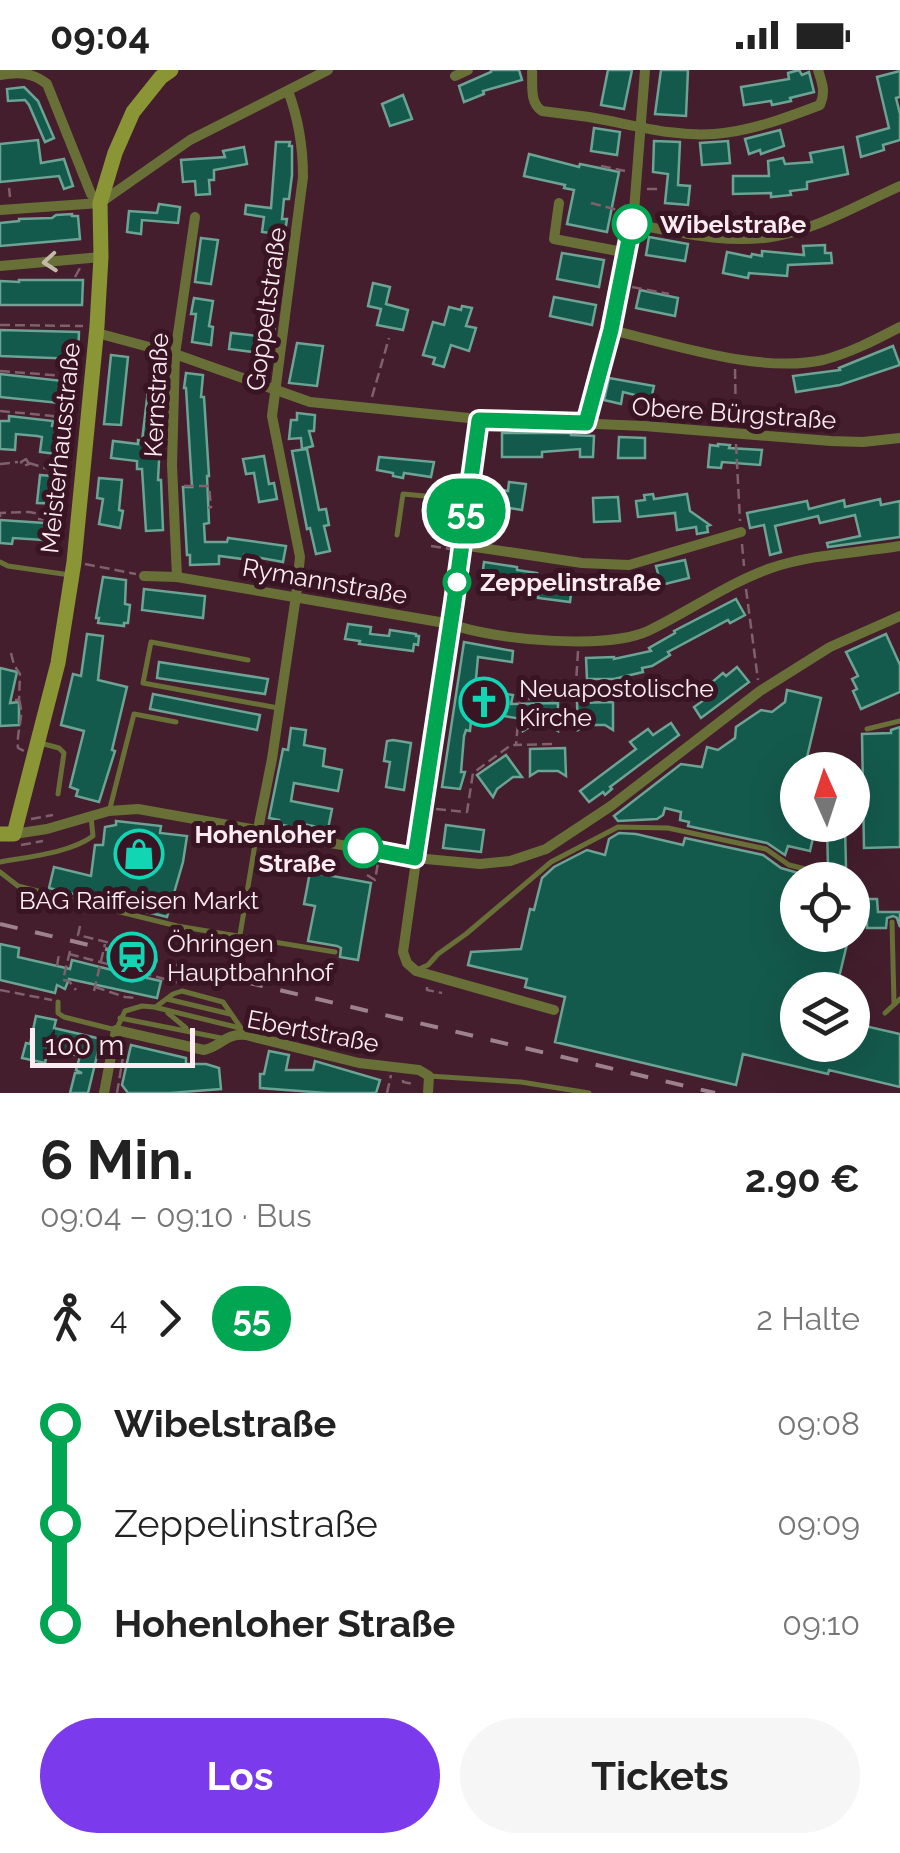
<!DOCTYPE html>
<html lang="de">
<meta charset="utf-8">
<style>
body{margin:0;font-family:Raleway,sans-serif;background:#f6f6f6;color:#222;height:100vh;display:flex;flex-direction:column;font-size:38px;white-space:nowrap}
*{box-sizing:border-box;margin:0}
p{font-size:32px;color:#767676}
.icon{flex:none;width:55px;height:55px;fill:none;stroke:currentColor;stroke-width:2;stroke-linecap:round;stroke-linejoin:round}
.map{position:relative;height:1023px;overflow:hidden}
.details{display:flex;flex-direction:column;background:#fff;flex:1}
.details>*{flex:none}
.badge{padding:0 20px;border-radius:32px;font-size:35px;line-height:65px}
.needle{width:65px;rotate:357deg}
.fabs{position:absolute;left:780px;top:682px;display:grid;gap:20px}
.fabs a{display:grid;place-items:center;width:90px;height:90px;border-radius:50%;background:#fff;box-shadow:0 10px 40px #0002;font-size:50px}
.scale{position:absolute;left:30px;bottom:25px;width:165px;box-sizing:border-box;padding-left:10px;border:5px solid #fcecf1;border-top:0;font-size:28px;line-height:35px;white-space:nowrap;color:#fcecf1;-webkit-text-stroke:8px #391423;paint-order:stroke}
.map>.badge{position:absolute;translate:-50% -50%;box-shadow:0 0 0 5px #fff}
.legs{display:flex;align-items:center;gap:15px;height:110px;padding:0 40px;font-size:32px}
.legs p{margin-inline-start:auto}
.summary{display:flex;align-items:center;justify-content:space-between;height:170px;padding:0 40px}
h1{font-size:55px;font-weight:700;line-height:75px}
.action{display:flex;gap:20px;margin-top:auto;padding:20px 40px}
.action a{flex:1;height:115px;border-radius:60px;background:#7c3aed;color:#fff;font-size:40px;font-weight:700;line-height:115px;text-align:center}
.action a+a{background:#f6f6f6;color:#222}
ul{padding:0 40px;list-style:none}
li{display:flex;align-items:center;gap:35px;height:100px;font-size:38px}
li i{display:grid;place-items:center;width:15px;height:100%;margin:0 12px;background:currentColor}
li i::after{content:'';width:25px;height:25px;margin:-12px;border:8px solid;border-radius:50%;background:#fff}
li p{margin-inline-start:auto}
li:first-child i{background:linear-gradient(#0000 50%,currentColor 0)}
li:last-child i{background:linear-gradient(currentColor 50%,#0000 0)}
.status{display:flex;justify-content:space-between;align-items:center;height:70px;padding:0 50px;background:#fff;direction:ltr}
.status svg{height:28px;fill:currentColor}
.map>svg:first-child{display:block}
.building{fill:#145a4c;stroke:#6ca394;stroke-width:2.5}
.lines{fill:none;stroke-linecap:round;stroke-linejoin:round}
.path{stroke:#7f606c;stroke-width:2.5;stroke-dasharray:10 5;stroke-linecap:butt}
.lane{stroke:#687037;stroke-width:5}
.street{stroke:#687037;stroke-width:10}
.secondary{stroke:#8a9635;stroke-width:15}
.rail{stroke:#9d828c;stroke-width:4;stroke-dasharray:18 18;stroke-linecap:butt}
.oneway{stroke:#c1baa7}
.line-1-casing{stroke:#fff;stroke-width:22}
.line-1{stroke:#00a651;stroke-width:15}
.stop-1-dot{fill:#fff;stroke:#00a651;stroke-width:5}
.labels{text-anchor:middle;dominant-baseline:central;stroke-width:10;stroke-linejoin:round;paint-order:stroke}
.stop-label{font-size:25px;font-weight:bold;fill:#fcecf1;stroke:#391423;text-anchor:start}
.street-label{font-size:25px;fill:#fcecf1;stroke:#391423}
.poi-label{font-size:25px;fill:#fcecf1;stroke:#391423;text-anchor:start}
</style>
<div class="status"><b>09:04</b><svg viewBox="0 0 49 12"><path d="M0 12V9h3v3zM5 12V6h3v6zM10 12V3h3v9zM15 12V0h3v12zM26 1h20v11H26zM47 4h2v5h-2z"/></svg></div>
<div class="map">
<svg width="900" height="1023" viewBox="0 0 900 1023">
<rect width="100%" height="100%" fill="#441e2d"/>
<!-- building -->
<g class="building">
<polygon points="491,0 519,0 522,10 483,21 484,24 464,32 459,16 491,2"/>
<polygon points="608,0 632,0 624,39 601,35"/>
<polygon points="661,0 688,0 686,46 655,44"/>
<polygon points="799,0 802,5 809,2 814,22 790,28 791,31 772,35 771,31 744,35 741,17 789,9 788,3"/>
<polygon points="900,1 900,27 896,28 900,44 900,70 883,75 884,80 861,87 857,67 889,58 877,7"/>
<polygon points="24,17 38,31 54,68 45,72 29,35 25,30 8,31 7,19"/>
<polygon points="403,25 412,49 390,56 382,34"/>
<polygon points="594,58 620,62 617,85 591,81"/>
<polygon points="780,60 784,76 761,84 760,80 749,84 745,69"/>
<polygon points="38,70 41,93 64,89 73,116 64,119 59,106 0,112 0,74"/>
<polygon points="654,71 680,72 678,115 690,116 688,135 665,133 668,104 653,102"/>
<polygon points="728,71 730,93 702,95 700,73"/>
<polygon points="276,72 290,72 289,76 292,76 292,105 289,129 284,129 282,149 287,149 285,162 271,160 271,163 262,162 264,147 245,144 246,135 271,138"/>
<polygon points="244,77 247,94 214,100 214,110 209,110 210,124 196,125 195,111 183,112 181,90 225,87 223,81"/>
<polygon points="843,77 848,104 807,112 807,119 790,121 791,125 771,127 771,123 733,124 733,106 769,106 768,91 783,88 785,94 812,92 810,83"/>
<polygon points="529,84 579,97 580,94 619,102 607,162 567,154 574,120 564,118 565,115 524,106"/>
<polygon points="159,134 180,137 178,153 142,150 141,164 127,162 129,141 157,143"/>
<polygon points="72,144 72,146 78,146 80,169 0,176 0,153 19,151 19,149 52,148 56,145"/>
<polygon points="649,167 688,174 685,191 646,185"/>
<polygon points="201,168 218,170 211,214 195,212"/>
<polygon points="825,175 825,183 831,183 832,193 788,195 787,206 749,203 748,208 723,203 727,182 751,187 752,184 762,186 762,181 804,185 803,176"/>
<polygon points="562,183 604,190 599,217 557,209"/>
<polygon points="19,210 83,210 82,235 0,235 0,211 19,212"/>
<polygon points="373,213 390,217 386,234 408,240 403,260 377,255 381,239 368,236"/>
<polygon points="640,220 678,228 675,246 636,238"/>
<polygon points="554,227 596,235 592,255 550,246"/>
<polygon points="194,228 213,231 209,256 213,257 211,275 192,272 196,244 191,244"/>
<polygon points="462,236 472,238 466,256 476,258 469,281 451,275 444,297 433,294 435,288 423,285 433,252 444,255 449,237 461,240"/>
<polygon points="260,250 270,251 269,255 275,255 272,279 254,276 253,282 229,279 231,263 258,266"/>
<polygon points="0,260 79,262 78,289 0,286"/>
<polygon points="297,273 323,276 317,316 289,313"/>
<polygon points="893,276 900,295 840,315 796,322 793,306 840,300 839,298"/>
<polygon points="111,285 128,287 121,355 104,354"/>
<polygon points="151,295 164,296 156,371 160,372 158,410 161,410 163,460 146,461 142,399 137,399 137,391 111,388 113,371 138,374 138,370 142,371"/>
<polygon points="186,303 203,305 201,327 204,327 209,406 207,406 209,453 204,454 205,472 227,472 228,468 286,476 283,492 244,485 243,489 219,486 219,494 190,495 190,485 187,485 183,417 192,417 186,318 184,318"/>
<polygon points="0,304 72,312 69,334 0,327"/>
<polygon points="609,308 654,316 651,329 623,322 621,334 604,330"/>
<polygon points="297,343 315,345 314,361 309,361 313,376 302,379 301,368 289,369 291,350 297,350"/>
<polygon points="9,346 53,351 52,356 68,358 65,385 40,382 42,367 37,366 16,364 15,380 0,379 0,351 9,351"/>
<polygon points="502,363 571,363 571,365 594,366 593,387 580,387 580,379 542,382 542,387 502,387"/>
<polygon points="619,367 645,368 645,388 618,388"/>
<polygon points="718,374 730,375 729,378 762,380 760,395 722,392 721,398 708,397 710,375 718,376"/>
<polygon points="307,379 319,440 326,439 329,455 324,456 330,481 316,484 310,458 307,459 292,381"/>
<polygon points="264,386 269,414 274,413 277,429 259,432 254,403 246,404 243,389"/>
<polygon points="379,387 434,392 431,407 404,403 403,408 393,406 393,403 377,400"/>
<polygon points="40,405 64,407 62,434 37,433"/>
<polygon points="99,408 122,410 119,440 123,441 120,458 99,454 103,429 97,428"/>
<polygon points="509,412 526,414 522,440 484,434 486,417 508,421"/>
<polygon points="653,424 654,429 687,424 690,441 710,455 707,456 708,462 697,464 696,457 677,460 675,443 638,447 636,431 645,430 644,425"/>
<polygon points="618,427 620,451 594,452 593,428"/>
<polygon points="880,429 881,435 900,431 900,467 828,477 827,473 860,466 855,445 820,453 818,446 775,456 781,482 770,485 764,455 750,458 747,443 807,431 809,439 844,430 845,437"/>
<polygon points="0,450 59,454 58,471 13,468 12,474 0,473"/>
<polygon points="685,490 689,508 661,515 656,496"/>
<polygon points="484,492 517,497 517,500 537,503 536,511 572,516 570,532 538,528 539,520 521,518 522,513 482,508"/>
<polygon points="103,507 126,510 125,534 130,535 128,553 124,553 124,556 98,553 99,548 96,548"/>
<polygon points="144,519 205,526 203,548 142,540"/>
<polygon points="736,529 745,545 730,553 728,550 668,582 670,585 652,596 642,598 643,602 614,609 587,609 586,588 614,587 614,589 651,581 649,578 675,563 674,561"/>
<polygon points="348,554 371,557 370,564 389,566 390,560 416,564 416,566 419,566 418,575 414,574 413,581 359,574 360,571 345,569"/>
<polygon points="87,564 103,566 98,610 127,617 112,680 115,681 99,732 76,726 78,720 70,717 84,661 61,655 73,604 81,606"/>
<polygon points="886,564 900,595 900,622 861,639 853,621 857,619 852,609 858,606 846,582"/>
<polygon points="464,572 513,581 512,592 478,587 475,620 513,625 511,634 558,633 558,661 550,656 531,656 523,661 522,649 472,641 470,661 466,660 464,666 461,702 465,702 460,719 442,717"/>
<polygon points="159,592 268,609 265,624 157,608"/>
<polygon points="737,597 749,612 701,648 694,637 714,623 712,620 715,617 711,613 723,603 726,606"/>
<polygon points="0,598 17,602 10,633 19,632 19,655 0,656"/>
<polygon points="787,620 821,628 804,700 798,700 798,725 792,749 798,751 798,755 816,755 810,781 788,776 785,785 767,773 688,756 689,752 680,750 681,742 665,738 663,745 657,749 618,751 614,746 681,694 702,697 707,677 718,680 735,668 736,657 761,640 772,642 785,632"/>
<polygon points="153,624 260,645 257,660 150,639"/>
<polygon points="613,632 613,660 605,655 586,655 578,660 577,633"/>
<polygon points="671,653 679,665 610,717 612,719 605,725 603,722 589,732 580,721 636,679 630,672 648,659 653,665"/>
<polygon points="900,657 900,777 864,778 862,664 891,663 891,660"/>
<polygon points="291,658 306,660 304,675 325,679 323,696 342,700 338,721 294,713 291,731 332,739 328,759 298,753 297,758 278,754 279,750 269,748 283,679 288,680"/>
<polygon points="393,670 411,673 404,720 386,717 390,692 384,691 387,671"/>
<polygon points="565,678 566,706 558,701 538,701 530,706 530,679"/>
<polygon points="506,685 522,707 513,707 497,719 493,727 477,705"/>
<polygon points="116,751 161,756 160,763 187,766 183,792 167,847 49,818 54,797 91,806 95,775 103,775 105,757 116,755"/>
<polygon points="446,755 484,760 481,782 443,778"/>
<polygon points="827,755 845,755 846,797 828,797"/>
<polygon points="619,763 636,764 683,775 685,768 763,785 781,798 815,808 815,810 798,810 798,865 821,865 821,867 847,874 836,920 798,920 798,975 852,975 852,953 900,964 900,1017 829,1000 828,1004 743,984 736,1015 555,972 565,927 525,917 527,909 468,895 471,882 521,879 530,839 534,840 542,808 554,797 587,780 605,785 609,769"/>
<polygon points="310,802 371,813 358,890 340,887 341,878 337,876 308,871 315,836 304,834"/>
<polygon points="867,829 877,829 878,842 900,842 900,857 897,848 893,846 887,848 886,858 867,858"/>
<polygon points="0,874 19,878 18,887 70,899 72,890 120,902 122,896 148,902 147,908 161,911 157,928 69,909 65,919 57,915 55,923 0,910"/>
<polygon points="36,946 56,950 54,958 101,969 88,1023 70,1023 75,1003 82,1003 76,1000 80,986 48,979 45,993 22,988 26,973 30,974"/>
<polygon points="131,975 186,988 186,994 206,994 219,998 221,1019 170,1023 128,1023 122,1015"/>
<polygon points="269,981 289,985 286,1000 313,1000 315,991 380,1010 376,1023 326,1023 260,1018 260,1004 264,1004"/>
</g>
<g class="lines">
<!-- path -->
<g class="path">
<polyline points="601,96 625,101"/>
<polyline points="9,118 10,127"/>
<polyline points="647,119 662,119"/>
<polyline points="591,133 622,141"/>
<polyline points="75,207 80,198"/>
<polyline points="632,217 669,224"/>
<polyline points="0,255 83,256"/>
<polyline points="735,299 736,351"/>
<polyline points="0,301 78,307"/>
<polyline points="372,327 389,268"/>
<polyline points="0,341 53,346 52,350 74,352"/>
<polyline points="643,344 645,332"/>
<polyline points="736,374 740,451"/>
<polygon points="26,389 29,394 23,396 21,392"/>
<polyline points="29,393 70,406"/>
<polyline points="0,394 18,392"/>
<polyline points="184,416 209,416 211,437 208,438"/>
<polyline points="0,447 0,443 29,442 46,445 45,449 39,449 64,451 65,444"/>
<polyline points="742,474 744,496"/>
<polyline points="431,476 450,479"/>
<polyline points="85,494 136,504"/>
<polyline points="746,519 758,610"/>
<polyline points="578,581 575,629 596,628"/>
<polyline points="11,583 14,595 20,604 19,630 15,630"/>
<path d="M19,630C25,647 16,661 18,678L24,681"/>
<polyline points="552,674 516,675 520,629 575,629"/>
<polyline points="436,739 467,742 473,703 511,675 516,675"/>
<polyline points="31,749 53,745"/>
<polyline points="21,775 43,771"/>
<polyline points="367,805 375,810 378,793"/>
<polyline points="80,856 78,865 143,881"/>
<polyline points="70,881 63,910 69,911 76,920"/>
<polyline points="69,884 184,914"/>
<polyline points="143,884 146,872"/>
<polyline points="57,896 59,884"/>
<polyline points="95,917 125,927 137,928"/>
<polyline points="427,917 427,920 442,923"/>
<polyline points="0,920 52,930"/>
<polyline points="94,921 105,874"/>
<polyline points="403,1010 403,1012 414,1014"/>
<polyline points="117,1023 125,975"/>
<polyline points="387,1023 391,1005"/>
</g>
<!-- lane -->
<g class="lane">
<polyline points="397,465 403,424 468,430"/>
<polyline points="0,492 8,496 70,505"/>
<polyline points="248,590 151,572 143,613 278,638"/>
<polyline points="867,659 900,651"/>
<polyline points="40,673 59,678 64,683 58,724"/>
<polyline points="110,738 134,644 176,652"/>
<path d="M0,792C27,787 70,783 93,766L91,747"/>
<polyline points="0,802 18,816 84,833 177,856 335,882"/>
<polyline points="892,852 894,934"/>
<polyline points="240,865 257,762"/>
<polyline points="419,899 428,895 438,884 466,864 551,792 618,757 668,758 766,779 789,795 834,806 839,810"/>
<polyline points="167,929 230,944"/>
<polyline points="58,932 58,943 64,947 116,960 125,941 142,936 154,937 240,958"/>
<polyline points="157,936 173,924 182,921 223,932 241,958"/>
<polyline points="168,943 186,958"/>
<polyline points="885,943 900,929"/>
<polyline points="120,948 221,968"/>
<polyline points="429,1006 521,1012 589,1023"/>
</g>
<!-- street -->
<g class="street">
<path d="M532,0C533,15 529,32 542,41C558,43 574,45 589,47C631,54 671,67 714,64C751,61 786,48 820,35C826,22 822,13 818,0"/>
<path d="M0,5C18,2 32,2 47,14L91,124L100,133"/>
<polyline points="455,6 468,0"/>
<polyline points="100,133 190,70 328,0"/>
<polyline points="559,133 554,169 628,183"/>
<polyline points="0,140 100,133"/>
<path d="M633,154C678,162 725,174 771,167C816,160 859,134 900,116"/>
<polyline points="0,196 101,187"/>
<path d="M611,260C672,274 760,304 823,290C850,283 875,270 900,257"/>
<polyline points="97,263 175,284 310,332 479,349 644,356 831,371 863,372 900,368"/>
<polyline points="479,349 403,882 407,893 416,901 554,940"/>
<polyline points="586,353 628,183 633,154 645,0"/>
<polyline points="462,475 582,493 629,495 741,462"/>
<path d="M144,506L177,507L451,554C493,570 607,580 648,561C690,541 728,513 771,498C813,484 857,483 900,476"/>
<polyline points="177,507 172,395 175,284 195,147"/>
<path d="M258,759L272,689L296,526L300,487L272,346L303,107C303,77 299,50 288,21"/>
<polyline points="14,764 47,759 109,741 138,739 415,788 480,794 510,791 546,779 611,736 760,621 830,577 900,546"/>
<path d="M104,1023L116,960L204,980C222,976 225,963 246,965L359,993L419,1000L429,1006L428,1023"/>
</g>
<!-- secondary -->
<polyline class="secondary" points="0,764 14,764 58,593 74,492 97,256 101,187 100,133 115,83 133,42 161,7 171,0"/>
<!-- rail -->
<polyline class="rail" points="0,854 715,1023"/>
</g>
<!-- one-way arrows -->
<defs><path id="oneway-chevron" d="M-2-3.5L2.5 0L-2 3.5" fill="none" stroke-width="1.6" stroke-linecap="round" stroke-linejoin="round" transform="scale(2.5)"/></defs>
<use class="oneway" href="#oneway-chevron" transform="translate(50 192) rotate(175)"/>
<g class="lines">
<!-- line-1 casing -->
<g class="line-1-casing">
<polyline id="line-1" points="363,778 415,788 454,532 479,350 586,353 611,260 632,154"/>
</g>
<!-- line-1 -->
<use href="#line-1" class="line-1"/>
</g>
<!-- icons -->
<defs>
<g id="church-ring" transform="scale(2.5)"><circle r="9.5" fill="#391423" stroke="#12d5b4" stroke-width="1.5"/><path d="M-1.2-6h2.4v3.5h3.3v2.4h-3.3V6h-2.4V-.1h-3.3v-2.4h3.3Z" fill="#12d5b4"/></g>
<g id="shop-ring" transform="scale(2.5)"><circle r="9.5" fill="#391423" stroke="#12d5b4" stroke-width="1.5"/><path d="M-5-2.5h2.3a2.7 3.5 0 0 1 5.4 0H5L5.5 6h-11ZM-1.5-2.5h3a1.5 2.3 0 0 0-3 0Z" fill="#12d5b4"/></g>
<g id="station-ring" transform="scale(2.5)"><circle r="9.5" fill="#391423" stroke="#12d5b4" stroke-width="1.5"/><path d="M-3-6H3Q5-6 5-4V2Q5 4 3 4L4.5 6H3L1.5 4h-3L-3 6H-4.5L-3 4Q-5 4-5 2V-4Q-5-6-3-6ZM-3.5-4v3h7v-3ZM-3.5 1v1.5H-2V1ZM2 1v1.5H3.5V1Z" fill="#12d5b4"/></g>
</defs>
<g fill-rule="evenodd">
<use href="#church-ring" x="484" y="632"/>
<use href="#shop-ring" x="139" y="784"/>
<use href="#station-ring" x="132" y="887"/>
</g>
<!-- markers -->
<g class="stop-1-dot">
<circle cx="632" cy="154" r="18"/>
<circle cx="457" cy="512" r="12"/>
<circle cx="363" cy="778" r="18"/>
</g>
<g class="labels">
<!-- stop labels -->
<g class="stop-label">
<text x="660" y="154">Wibelstraße</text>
<text x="480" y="512">Zeppelinstraße</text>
<text x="336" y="764" text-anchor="end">Hohenloher<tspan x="336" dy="29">Straße</tspan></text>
</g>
<!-- street labels -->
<g class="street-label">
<text transform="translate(266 239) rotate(-82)">Goppeltstraße</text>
<text transform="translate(156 325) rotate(-87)">Kernstraße</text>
<text transform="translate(734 343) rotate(4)">Obere Bürgstraße</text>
<text transform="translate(60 378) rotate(-84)">Meisterhausstraße</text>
<text transform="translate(325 511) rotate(10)">Rymannstraße</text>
<text transform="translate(313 961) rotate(11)">Ebertstraße</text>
</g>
<!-- poi labels -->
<g class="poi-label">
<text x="519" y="618">Neuapostolische<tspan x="519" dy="29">Kirche</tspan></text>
<text x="139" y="830" text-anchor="middle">BAG Raiffeisen Markt</text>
<text x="167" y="873">Öhringen<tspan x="167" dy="29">Hauptbahnhof</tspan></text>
</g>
</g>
</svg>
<div class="fabs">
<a><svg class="needle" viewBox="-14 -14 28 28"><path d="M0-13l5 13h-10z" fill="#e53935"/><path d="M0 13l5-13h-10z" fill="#767676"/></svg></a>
<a><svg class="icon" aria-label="locate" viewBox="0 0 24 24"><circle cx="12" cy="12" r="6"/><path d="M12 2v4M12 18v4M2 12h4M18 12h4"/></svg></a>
<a><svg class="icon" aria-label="layers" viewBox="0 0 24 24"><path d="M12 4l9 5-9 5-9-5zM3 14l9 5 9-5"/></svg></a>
</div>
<div class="scale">100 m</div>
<b class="badge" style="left:466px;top:441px;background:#00a651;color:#fff">55</b>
</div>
<section class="details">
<div class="summary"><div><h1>6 Min.</h1><p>09:04 – 09:10 · Bus</p></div><b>2.90 €</b></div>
<div class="legs"><svg class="icon" aria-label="walk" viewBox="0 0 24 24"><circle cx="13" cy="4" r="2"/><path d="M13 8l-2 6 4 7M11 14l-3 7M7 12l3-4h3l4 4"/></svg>4<svg class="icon" aria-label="forward" viewBox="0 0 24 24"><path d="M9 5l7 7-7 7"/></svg><b class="badge" style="background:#00a651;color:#fff">55</b><p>2 Halte</p></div>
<ul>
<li><i style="color:#00a651"></i><b>Wibelstraße</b><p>09:08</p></li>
<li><i style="color:#00a651"></i><span>Zeppelinstraße</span><p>09:09</p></li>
<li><i style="color:#00a651"></i><b>Hohenloher Straße</b><p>09:10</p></li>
</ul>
<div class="action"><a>Los</a><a>Tickets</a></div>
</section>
